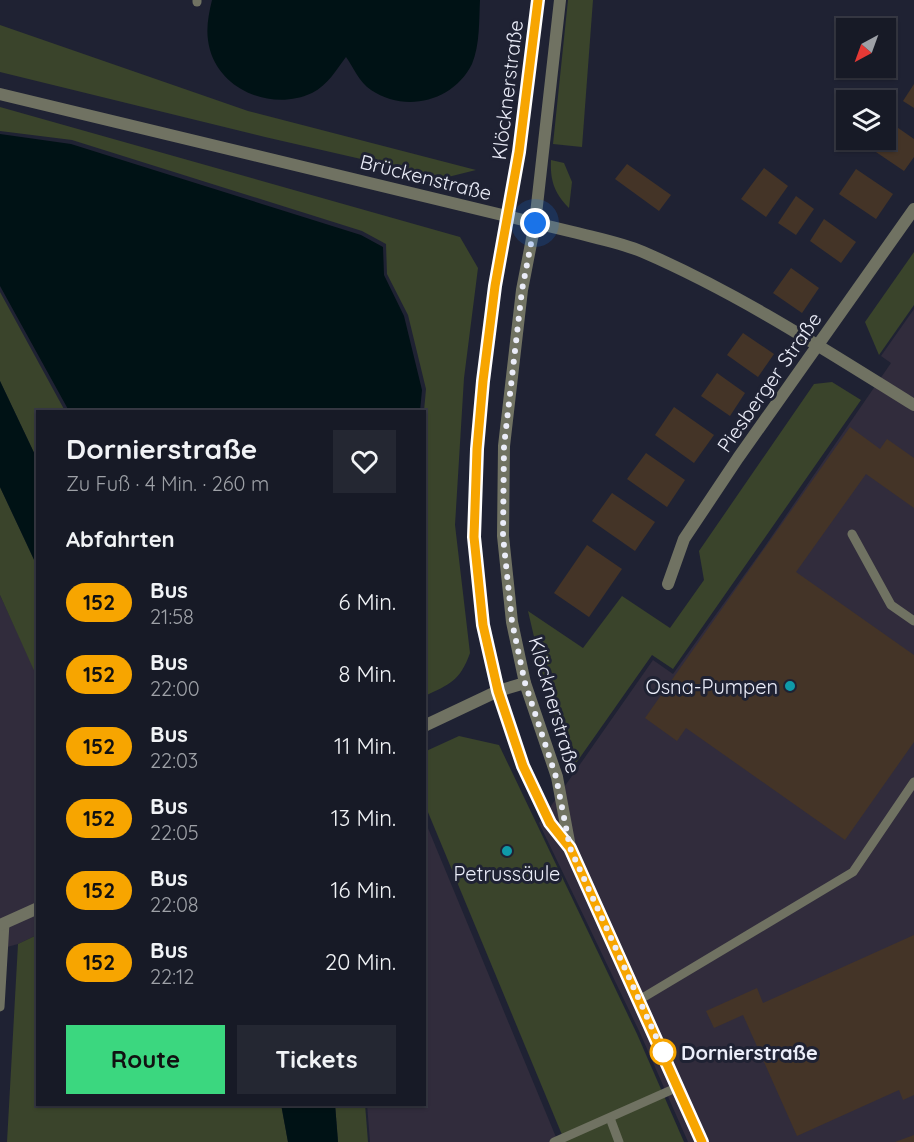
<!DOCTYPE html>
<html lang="de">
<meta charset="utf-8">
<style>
body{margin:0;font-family:Quicksand,sans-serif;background:#242732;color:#f1f3f6;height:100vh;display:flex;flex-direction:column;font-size:22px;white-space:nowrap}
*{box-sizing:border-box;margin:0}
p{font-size:20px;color:#9ea1a7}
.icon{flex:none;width:33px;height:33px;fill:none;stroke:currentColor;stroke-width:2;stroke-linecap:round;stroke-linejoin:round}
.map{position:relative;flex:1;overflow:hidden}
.sheet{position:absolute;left:36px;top:410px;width:390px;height:696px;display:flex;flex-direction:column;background:#171a26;border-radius:0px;box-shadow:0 2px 4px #0004,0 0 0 2px #363843}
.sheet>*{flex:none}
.badge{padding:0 12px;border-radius:20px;font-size:21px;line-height:39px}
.needle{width:39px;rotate:221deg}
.tools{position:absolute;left:836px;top:18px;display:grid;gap:12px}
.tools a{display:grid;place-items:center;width:60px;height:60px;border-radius:0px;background:#171a26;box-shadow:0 2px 4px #0004,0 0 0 2px #363843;font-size:30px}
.you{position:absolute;width:30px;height:30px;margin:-15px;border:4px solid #fff;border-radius:50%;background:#1a73e8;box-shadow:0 0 0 9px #1a73e833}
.map>.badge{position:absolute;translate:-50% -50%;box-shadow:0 0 0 3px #fff}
h2{padding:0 30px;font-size:22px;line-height:54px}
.round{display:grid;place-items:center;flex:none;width:63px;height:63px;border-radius:0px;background:#242732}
.head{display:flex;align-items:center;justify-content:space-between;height:102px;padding:0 30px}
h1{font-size:28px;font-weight:800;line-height:45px}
.button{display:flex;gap:12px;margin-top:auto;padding:12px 30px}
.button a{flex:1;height:69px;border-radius:0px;background:#3bd77f;color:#111;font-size:24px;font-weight:800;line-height:69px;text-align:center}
.button a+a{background:#242732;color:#f1f3f6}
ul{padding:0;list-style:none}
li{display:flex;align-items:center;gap:18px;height:72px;padding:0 30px}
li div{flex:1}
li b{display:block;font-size:22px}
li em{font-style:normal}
li .badge{min-width:66px;font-weight:700;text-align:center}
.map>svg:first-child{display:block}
.industrial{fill:#312c3c}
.green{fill:#3a442b}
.water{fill:#001215}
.building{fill:#443427}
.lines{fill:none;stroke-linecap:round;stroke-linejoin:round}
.lane{stroke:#707262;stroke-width:9}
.street{stroke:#707262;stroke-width:12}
.line-casing{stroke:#fff;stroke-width:14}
.line{stroke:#f7a500;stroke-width:9}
.walk{stroke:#ebedf9;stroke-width:6;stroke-dasharray:0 10.8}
.culture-dot{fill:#0f9aa8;stroke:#1f2233;stroke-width:2}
.stop-dot{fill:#fff;stroke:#f7a500;stroke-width:3}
.labels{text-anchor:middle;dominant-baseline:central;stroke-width:6;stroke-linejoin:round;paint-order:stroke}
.street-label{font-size:20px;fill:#ebedf9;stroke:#1f2233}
.poi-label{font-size:20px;fill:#ebedf9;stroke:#1f2233;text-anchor:end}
.stop-label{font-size:20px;font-weight:bold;fill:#ebedf9;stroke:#1f2233;text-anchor:start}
</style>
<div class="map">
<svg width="914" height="1142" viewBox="0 0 914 1142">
<rect width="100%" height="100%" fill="#1f2233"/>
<!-- industrial -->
<g class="industrial">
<polygon points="914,309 914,1142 688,1142 640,1033 539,823 653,660 673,674 763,549 891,363 881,356"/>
<polygon points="0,595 38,677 37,935 18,944 0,949"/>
<polygon points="425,821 558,1142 370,1142 367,1104 424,1104"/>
</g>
<!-- green -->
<g class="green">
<polygon points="568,0 593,0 582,147 553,144"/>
<polygon points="0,25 248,111 476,170 444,178 265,137 0,72"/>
<path d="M0,107L460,237L478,268L464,378L455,525L470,653C460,681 450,684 425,696L424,411L426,389L408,315L387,274L386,244L362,231L72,140L0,131Z"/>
<path d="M551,160L564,163L572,182L569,208C554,193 550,180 551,160Z"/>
<polygon points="914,252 914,305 879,355 865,322"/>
<polygon points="0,292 65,411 38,411 37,459 0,381"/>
<polygon points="832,382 861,400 673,669 652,655 574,766 548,697 528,611 583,648 622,596 670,628 704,580 699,551 814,384"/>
<polygon points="0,487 37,566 37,677 0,595"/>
<polygon points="459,736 499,745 637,1034 684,1142 565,1142 425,805 424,752"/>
<polygon points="37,935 38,1104 281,1104 288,1142 7,1142 18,944"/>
<polygon points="335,1104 365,1104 368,1142 338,1142"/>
</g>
<!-- water -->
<g class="water">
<path d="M212,0H480C479,20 480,45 472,64C453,102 405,113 371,90C359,82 354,68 346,57C336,70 328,85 312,93C274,111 222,92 210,50C205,32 208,17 212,0Z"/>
<polygon points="0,134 71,144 361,235 383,247 384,275 404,316 422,390 420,411 69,411 0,286"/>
<polygon points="0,381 37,459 37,566 0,487"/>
<polygon points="281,1104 335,1104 338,1142 288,1142"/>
</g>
<!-- building -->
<g class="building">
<polygon points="914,84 914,108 903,101"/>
<polygon points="891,123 914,139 914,157 904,171 873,150 880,140 885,140 885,132"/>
<polygon points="627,164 671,195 659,211 615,179"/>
<polygon points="764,168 788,186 766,217 741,199"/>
<polygon points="856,169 893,194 876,219 839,194"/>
<polygon points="796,196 814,209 796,235 778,223"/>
<polygon points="824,219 856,242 841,263 810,241"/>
<polygon points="791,268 819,288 802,313 773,293"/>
<polygon points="743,333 774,354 758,377 727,355"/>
<polygon points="717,373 745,393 730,416 701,396"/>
<polygon points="674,407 714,435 694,463 655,435"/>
<polygon points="850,427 880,449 887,439 914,458 914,508 866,474 796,572 914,655 914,742 845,840 686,728 677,741 645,718"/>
<polygon points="646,453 685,480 667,507 627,479"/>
<polygon points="612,493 655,522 635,551 592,521"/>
<polygon points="587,545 622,569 589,617 554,593"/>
<polygon points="914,935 914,1095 903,1100 899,1090 797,1136 743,1015 714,1028 706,1011 757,988 763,1003"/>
<polygon points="914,1135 914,1142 895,1142"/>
</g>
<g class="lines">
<!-- lane -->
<g class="lane">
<polyline points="197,2 197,0"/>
<polyline points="852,534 891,605 914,621"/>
<polyline points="639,1000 853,872 914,782"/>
<polyline points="0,1007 5,923"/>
<polyline points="610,1118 619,1142"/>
<polyline points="554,1142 678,1087"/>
</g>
<!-- street -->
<g class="street">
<polyline points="538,0 519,152 495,286 483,381 477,449 474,537 483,625 498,691 523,766 550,823 569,847"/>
<polyline points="560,0 535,223 522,290 504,446 503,536 512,622 525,683 557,777 570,847 702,1142"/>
<path d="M0,94L573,232C596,238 622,243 643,252C738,293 827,351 914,405"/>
<polyline points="668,584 684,539 738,458 914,209"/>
<polyline points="424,726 498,691 525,683"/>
<polyline points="0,925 38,908"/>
</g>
</g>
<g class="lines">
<!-- line casing -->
<g class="line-casing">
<polyline id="line" points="538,0 519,152 495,286 483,381 477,449 474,537 483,625 498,691 523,766 550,823 570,848 702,1142"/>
</g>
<!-- line -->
<use href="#line" class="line"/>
<!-- walk -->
<polyline class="walk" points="535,223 522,290 504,446 503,536 512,622 525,683 556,777 570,848 663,1052"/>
</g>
<!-- markers -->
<g class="culture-dot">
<circle cx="790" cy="686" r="6"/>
<circle cx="507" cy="851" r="6"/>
</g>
<circle class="stop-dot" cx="663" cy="1052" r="12"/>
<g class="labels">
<!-- street labels -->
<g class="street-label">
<text transform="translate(507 90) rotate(-83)">Klöcknerstraße</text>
<text transform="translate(426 177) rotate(14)">Brückenstraße</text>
<text transform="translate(769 382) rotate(-55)">Piesberger Straße</text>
<text transform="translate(555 705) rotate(74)">Klöcknerstraße</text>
</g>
<!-- poi labels -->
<g class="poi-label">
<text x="778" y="686">Osna-Pumpen</text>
<text x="507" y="873" text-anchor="middle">Petrussäule</text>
</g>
<!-- stop labels -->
<g class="stop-label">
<text x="681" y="1052">Dornierstraße</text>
</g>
</g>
</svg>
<div class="tools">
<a><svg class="needle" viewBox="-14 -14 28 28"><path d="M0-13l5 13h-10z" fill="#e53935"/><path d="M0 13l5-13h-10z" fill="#9ea1a7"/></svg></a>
<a><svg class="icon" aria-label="layers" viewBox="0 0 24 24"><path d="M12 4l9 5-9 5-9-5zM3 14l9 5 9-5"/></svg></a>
</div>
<div class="you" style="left:535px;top:223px"></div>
<section class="sheet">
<div class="head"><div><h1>Dornierstraße</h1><p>Zu Fuß · 4 Min. · 260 m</p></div><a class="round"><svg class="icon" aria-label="heart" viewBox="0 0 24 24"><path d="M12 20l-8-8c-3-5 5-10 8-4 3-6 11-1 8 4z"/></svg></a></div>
<h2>Abfahrten</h2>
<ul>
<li><span class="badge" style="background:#f7a500;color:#111">152</span><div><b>Bus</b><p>21:58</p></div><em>6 Min.</em></li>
<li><span class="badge" style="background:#f7a500;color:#111">152</span><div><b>Bus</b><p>22:00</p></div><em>8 Min.</em></li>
<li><span class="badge" style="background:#f7a500;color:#111">152</span><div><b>Bus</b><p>22:03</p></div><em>11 Min.</em></li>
<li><span class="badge" style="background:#f7a500;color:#111">152</span><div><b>Bus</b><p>22:05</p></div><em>13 Min.</em></li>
<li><span class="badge" style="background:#f7a500;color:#111">152</span><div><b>Bus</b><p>22:08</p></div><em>16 Min.</em></li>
<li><span class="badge" style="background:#f7a500;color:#111">152</span><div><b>Bus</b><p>22:12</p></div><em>20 Min.</em></li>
</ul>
<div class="button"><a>Route</a><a>Tickets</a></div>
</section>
</div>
